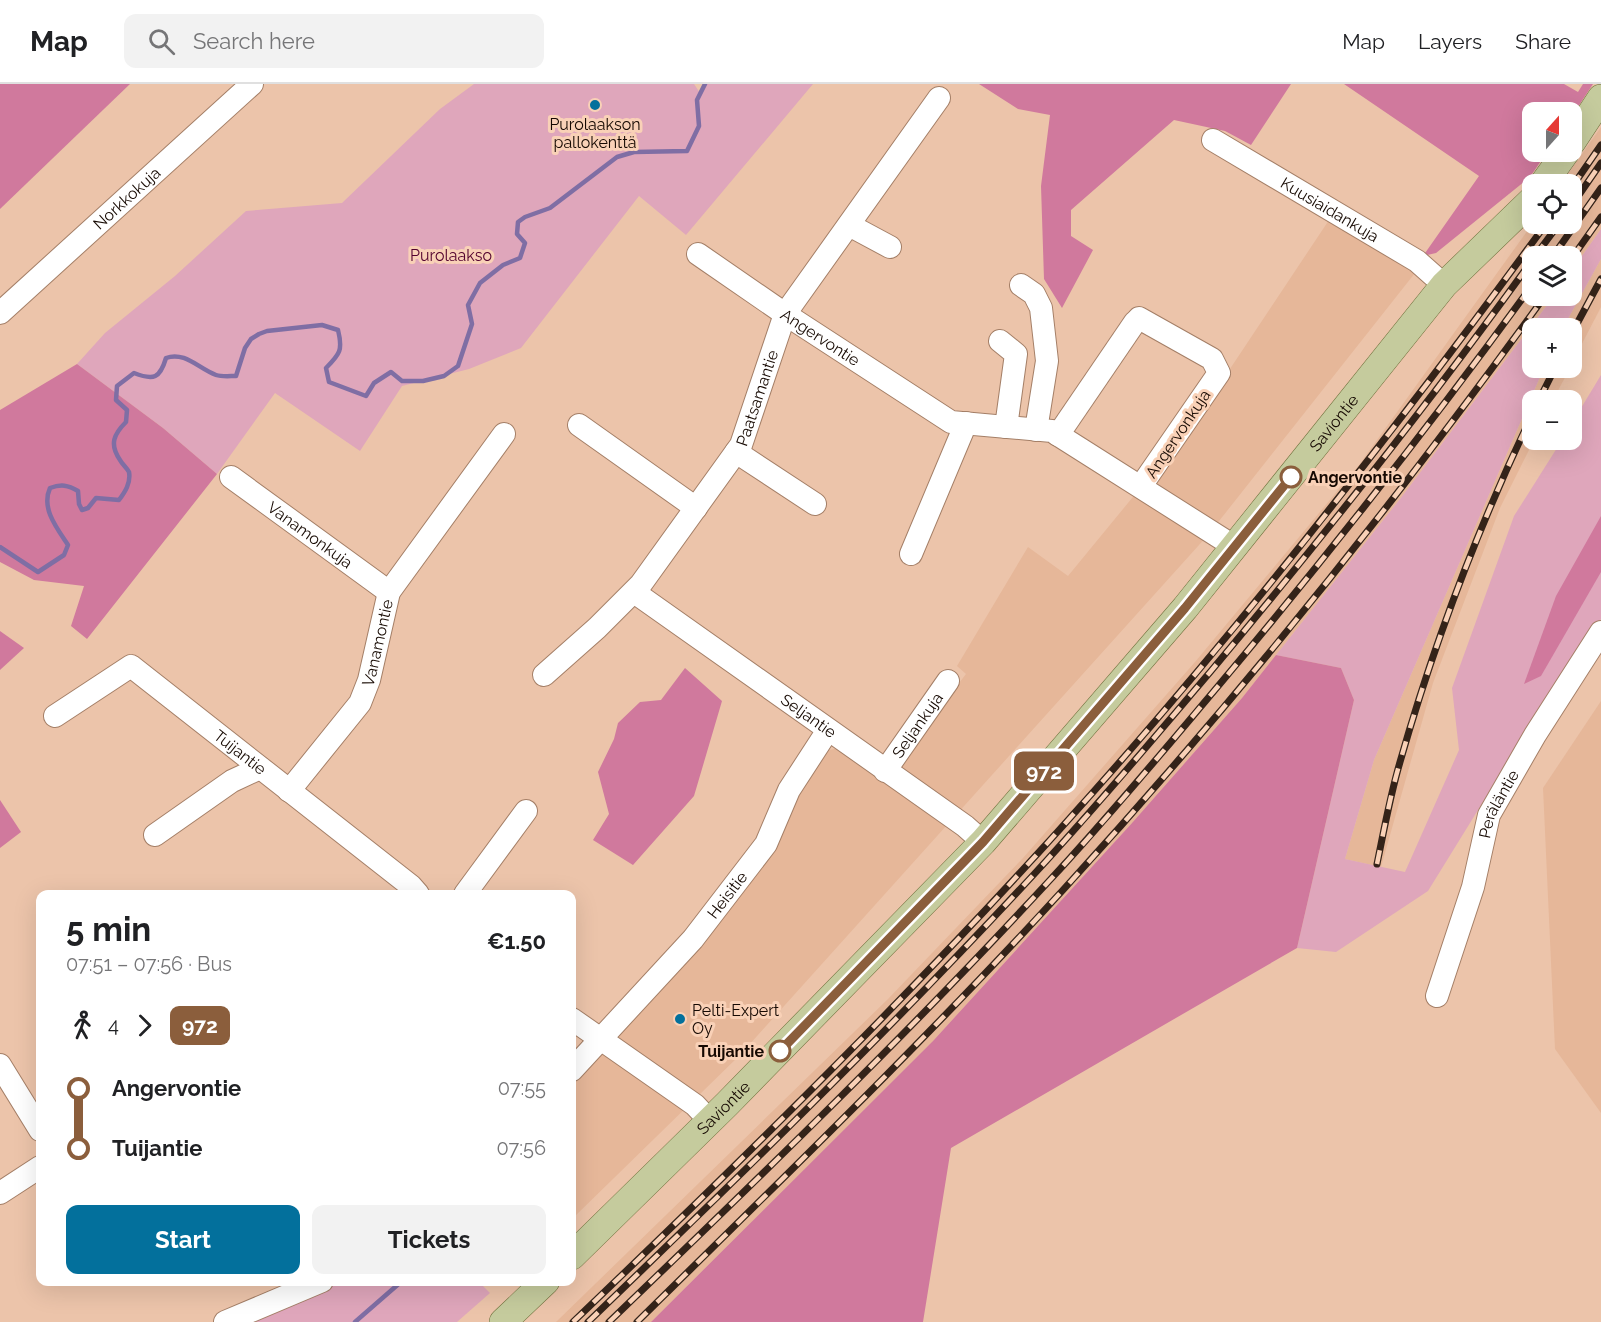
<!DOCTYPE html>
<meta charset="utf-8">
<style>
body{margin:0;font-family:Raleway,sans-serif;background:#f2f2f2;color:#202124;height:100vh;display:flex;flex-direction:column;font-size:22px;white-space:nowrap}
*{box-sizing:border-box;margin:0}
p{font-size:20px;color:#757577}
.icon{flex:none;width:33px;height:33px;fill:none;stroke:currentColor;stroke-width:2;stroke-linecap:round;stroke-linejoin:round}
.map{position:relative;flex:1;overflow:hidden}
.panel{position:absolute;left:36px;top:806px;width:540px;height:396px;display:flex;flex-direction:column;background:#fff;border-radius:12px;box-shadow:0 6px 24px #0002}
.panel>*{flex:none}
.badge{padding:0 12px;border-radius:9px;font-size:21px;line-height:39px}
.needle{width:39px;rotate:21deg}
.fabs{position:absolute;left:1522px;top:18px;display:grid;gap:12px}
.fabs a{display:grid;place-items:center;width:60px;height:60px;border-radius:12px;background:#fff;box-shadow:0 6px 24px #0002;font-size:30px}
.map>.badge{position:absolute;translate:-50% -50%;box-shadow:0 0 0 3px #fff}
.legs{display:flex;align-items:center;gap:9px;height:66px;padding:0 30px;font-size:20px}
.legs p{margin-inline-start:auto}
.overview{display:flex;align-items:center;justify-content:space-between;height:102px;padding:0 30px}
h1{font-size:33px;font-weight:700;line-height:45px}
.cta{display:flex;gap:12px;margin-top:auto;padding:12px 30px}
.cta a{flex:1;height:69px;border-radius:12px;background:#03709c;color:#fff;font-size:24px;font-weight:700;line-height:69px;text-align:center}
.cta a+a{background:#f2f2f2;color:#202124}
ul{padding:0 30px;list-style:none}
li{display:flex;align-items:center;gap:21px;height:60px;font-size:22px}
li i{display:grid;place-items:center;width:9px;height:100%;margin:0 8px;background:currentColor}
li i::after{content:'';width:15px;height:15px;margin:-8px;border:4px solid;border-radius:50%;background:#fff}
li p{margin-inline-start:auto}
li:first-child i{background:linear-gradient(#0000 50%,currentColor 0)}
li:last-child i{background:linear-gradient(currentColor 50%,#0000 0)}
header{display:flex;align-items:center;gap:36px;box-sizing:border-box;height:84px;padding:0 30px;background:#fff;border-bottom:2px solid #e0e0e0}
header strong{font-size:28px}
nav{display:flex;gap:33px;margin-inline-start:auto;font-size:21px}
.search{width:420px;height:54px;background:#f2f2f2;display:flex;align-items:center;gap:15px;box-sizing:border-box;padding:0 21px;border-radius:12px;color:#757577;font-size:22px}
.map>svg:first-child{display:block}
.built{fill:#e6b799}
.green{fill:#dfa6bb}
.forest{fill:#d0799d}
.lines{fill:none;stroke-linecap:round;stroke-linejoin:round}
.stream{stroke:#7f6ea4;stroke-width:4.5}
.minor-casing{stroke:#a47f67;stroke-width:24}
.major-casing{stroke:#6f703c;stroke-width:28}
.minor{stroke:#fff;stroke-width:22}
.major{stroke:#c5cb9d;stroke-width:27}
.rail-casing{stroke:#342319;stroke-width:7}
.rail{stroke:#f9d1b7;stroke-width:4.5;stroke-dasharray:14;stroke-linecap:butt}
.line-1-casing{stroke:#fff;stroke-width:14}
.line-1{stroke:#8b5e3c;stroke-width:9}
.poi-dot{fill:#03709c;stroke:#f9d1b7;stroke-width:2}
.stop-1-dot{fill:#fff;stroke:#8b5e3c;stroke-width:3}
.labels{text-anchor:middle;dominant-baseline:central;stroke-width:6;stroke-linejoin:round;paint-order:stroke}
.poi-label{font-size:16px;fill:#160902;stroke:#f9d1b7}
.street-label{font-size:16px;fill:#160902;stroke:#f9d1b7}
.park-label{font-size:16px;fill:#52012e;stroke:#f9d1b7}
.stop-label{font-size:16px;font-weight:bold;fill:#160902;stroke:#f9d1b7;text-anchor:start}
</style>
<header>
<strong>Map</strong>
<div class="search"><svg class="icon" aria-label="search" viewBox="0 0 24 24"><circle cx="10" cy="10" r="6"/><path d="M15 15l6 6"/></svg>Search here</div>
<nav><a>Map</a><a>Layers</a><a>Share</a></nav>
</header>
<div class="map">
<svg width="1601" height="1238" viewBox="0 0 1601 1238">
<rect width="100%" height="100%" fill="#ecc4aa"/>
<!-- built -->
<g class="built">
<polygon points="1601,43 1601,145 1572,186 1572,172 1533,172 1533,212 1554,212 1400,415 1242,614 1132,739 933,957 651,1238 556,1238 888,915 1023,774 1195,578 1359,381 1533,139 1572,140 1572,100 1561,100"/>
<polygon points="1331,133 1415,189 1208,451 740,971 572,1135 572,990 796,707 823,667 840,664 885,695 966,590 957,582 1028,463 1068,492 1137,408 1154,399"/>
<polygon points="1601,175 1601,223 1572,279 1572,244 1563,244"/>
<polygon points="1544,284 1570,284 1553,316 1533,316 1534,356 1500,424 1433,599 1381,783 1345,775 1374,676"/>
<polygon points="1601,617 1601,1029 1555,965 1543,704"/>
</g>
<!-- green -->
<g class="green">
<polygon points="474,0 694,0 700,9 705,0 813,0 686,151 639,112 521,264 469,285 402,302 360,367 275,309 217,390 163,344 77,280 105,249 175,192 246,127 342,119 440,25"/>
<polygon points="1601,145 1601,175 1563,244 1533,244 1533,284 1544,284 1374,676 1345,775 1405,788 1459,666 1452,604 1514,432 1562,356 1572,356 1572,339 1601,291 1601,535 1512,671 1428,807 1336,868 1297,864 1354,616 1341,584 1276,571 1400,415 1554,212 1572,212 1572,186"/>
<polygon points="322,1197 478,1197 490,1209 457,1238 225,1238"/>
</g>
<!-- forest -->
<g class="forest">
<polygon points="0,0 130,0 0,125"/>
<polygon points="979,0 1291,0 1251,61 1225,47 1174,36 1071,126 1071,152 1093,166 1062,224 1044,195 1041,102 1050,31 1018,25"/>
<polygon points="1344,0 1564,0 1578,8 1583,0 1593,0 1572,32 1572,28 1533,28 1533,68 1547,68 1530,93 1436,169 1423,172 1479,92"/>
<polygon points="77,280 163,344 217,390 87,555 71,542 84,502 34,496 0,478 0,326"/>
<polygon points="1601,432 1601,488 1541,592 1524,600 1556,512"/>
<polygon points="0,547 24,564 0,586"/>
<polygon points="1276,571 1341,584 1354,616 1297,864 951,1064 923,1238 651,1238 933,957 1132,739 1242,614"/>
<polygon points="685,584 722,617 694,712 633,781 593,756 609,730 598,688 614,655 618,639 640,618 661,616"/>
<polygon points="0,716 21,748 0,764"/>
</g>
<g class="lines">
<!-- stream -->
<g class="stream">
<path d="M0,463L38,488L64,471L68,461C56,443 41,424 50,404C61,400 68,401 78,407L79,420L82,426L88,424L96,414L119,416C125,408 131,399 129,388C127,384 122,380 120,376C109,360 114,350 126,338L127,326L116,316L117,302L134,289C154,297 160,294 166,274C185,267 199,285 216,291C222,293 230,292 236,292L245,264L251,255L259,250L267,247L322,241L338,246C343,266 340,270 326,284L329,298L366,312L374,299L391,288L402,297H423L444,292L458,282L472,240L468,221L480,199L503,181L520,174L525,159L517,150L518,138L525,133L550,124L617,73L634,68L687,67L699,42L697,16L705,0"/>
<polyline points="355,1238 402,1197"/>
</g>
<!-- minor casing -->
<g class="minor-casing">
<g id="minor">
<path id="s1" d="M1213,56L1417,177L1444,201"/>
<polyline points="849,141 890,163"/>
<path id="s2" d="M698,170L785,230L951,338L1052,347L1235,463"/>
<polyline points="1021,201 1034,210 1041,224 1047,277 1036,346"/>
<path id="s3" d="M0,229L252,0"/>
<polyline points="1139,234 1212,275 1219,289 1141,402"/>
<polyline points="1000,257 1016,270 1006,343"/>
<polyline points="579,341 696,424"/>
<polyline points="1058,351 1135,238"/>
<polyline points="736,368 815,420"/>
<path id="s4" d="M231,393L389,508"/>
<polyline points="911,470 966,339"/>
<path id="s5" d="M634,508L965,742L983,758"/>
<path id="s6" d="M544,591L597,544L641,500L741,361L785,230L939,14"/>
<path id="s7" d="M55,632L131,582L411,802L418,810"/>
<path id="s8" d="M885,687L948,597"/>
<path id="s9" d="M289,707L360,619L369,596L389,508L504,350"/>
<polyline points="155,751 232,697 260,684"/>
<polyline points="465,810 526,727"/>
<path id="s10" d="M1437,912L1473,803L1489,731L1535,651L1601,548"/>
<polyline points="572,935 695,1021 710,1037"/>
<polyline points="0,981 40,1046"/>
<path id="s11" d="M572,986L693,855L766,760L789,706L828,646"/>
<polyline points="0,1109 40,1083"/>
<polyline points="225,1238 322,1197"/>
</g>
</g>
<!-- major casing -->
<g class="major-casing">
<g id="major">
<polyline points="1572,58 1601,14"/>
<polyline points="1543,100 1566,68"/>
<path id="s12" d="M572,1172L727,1020L983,758L1185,524L1444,201L1533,115"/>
<polyline points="503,1238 546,1197"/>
</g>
</g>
<!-- minor -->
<use href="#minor" class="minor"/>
<!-- major -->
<use href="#major" class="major"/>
<!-- rail casing -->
<g class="rail-casing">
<g id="rail">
<polyline points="1572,103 1601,61"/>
<polyline points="1572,121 1601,79"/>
<polyline points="1535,172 1559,140"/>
<polyline points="1553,172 1601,104"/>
<polyline points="1572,174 1601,133"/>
<polyline points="1572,249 1601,195"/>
<polyline points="1539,316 1555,284"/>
<path d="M1377,780C1384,746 1390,712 1400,678C1434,559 1479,441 1533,329"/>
<path d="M573,1238C753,1066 930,892 1095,706C1256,525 1404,334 1546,140"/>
<path d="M588,1238C741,1091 893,943 1037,787C1097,722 1154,654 1211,587C1323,453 1431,317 1533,175"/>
<path d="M609,1238C759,1094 908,950 1049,797C1106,736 1160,671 1214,607C1325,475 1432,339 1533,200"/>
<path d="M637,1238C781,1096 927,955 1063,806C1235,618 1396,418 1545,212"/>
</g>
</g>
<!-- rail -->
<use href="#rail" class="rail"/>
</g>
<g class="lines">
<!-- line-1 casing -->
<g class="line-1-casing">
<polyline id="line-1" points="780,967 983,758 1185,524 1291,393"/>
</g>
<!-- line-1 -->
<use href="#line-1" class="line-1"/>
</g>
<!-- markers -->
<g class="poi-dot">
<circle cx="595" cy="21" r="6"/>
<circle cx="680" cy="935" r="6"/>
</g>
<g class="stop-1-dot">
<circle cx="1291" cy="393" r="10"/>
<circle cx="780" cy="967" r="10"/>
</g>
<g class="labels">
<!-- poi labels -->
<g class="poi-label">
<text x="595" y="40">Purolaakson<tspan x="595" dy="18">pallokenttä</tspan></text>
<text x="692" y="926" text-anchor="start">Pelti-Expert<tspan x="692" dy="18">Oy</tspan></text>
</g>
<!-- street labels -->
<g class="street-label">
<text stroke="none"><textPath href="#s3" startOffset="171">Norkkokuja</textPath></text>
<text stroke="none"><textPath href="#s1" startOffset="136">Kuusiaidankuja</textPath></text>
<text stroke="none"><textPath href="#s2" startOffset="148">Angervontie</textPath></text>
<text stroke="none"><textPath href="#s6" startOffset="354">Paatsamantie</textPath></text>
<text stroke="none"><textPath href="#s12" startOffset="1130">Saviontie</textPath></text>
<text transform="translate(1178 350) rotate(-56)">Angervonkuja</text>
<text stroke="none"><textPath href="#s4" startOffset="98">Vanamonkuja</textPath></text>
<text stroke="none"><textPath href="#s9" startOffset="176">Vanamontie</textPath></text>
<text stroke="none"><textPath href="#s5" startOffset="214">Seljantie</textPath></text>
<text stroke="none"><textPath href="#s8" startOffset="56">Seljankuja</textPath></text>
<text stroke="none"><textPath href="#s7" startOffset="230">Tuijantie</textPath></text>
<text stroke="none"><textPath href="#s10" startOffset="202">Peräläntie</textPath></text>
<text stroke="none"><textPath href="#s11" startOffset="234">Heisitie</textPath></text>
<text stroke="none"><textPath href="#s12" startOffset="212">Saviontie</textPath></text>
</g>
<!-- park labels -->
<g class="park-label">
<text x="451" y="171">Purolaakso</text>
</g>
<!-- stop labels -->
<g class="stop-label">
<text x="1308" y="393">Angervontie</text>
<text x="764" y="967" text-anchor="end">Tuijantie</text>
</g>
</g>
</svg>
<div class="fabs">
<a><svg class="needle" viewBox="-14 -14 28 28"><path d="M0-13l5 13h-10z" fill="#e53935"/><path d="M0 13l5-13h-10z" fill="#757577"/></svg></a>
<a><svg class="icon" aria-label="locate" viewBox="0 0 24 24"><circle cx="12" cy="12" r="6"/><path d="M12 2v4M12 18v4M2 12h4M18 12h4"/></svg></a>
<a><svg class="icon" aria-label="layers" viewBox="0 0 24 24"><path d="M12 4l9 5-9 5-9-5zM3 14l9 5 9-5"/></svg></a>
<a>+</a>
<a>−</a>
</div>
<b class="badge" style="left:1044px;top:687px;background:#8b5e3c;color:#fff">972</b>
<section class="panel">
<div class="overview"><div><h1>5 min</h1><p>07:51 – 07:56 · Bus</p></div><b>€1.50</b></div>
<div class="legs"><svg class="icon" aria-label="walk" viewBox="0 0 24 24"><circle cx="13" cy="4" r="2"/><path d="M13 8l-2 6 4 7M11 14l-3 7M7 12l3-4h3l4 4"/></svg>4<svg class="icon" aria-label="forward" viewBox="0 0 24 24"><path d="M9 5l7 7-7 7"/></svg><b class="badge" style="background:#8b5e3c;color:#fff">972</b></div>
<ul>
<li><i style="color:#8b5e3c"></i><b>Angervontie</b><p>07:55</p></li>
<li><i style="color:#8b5e3c"></i><b>Tuijantie</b><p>07:56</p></li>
</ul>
<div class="cta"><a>Start</a><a>Tickets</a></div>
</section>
</div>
